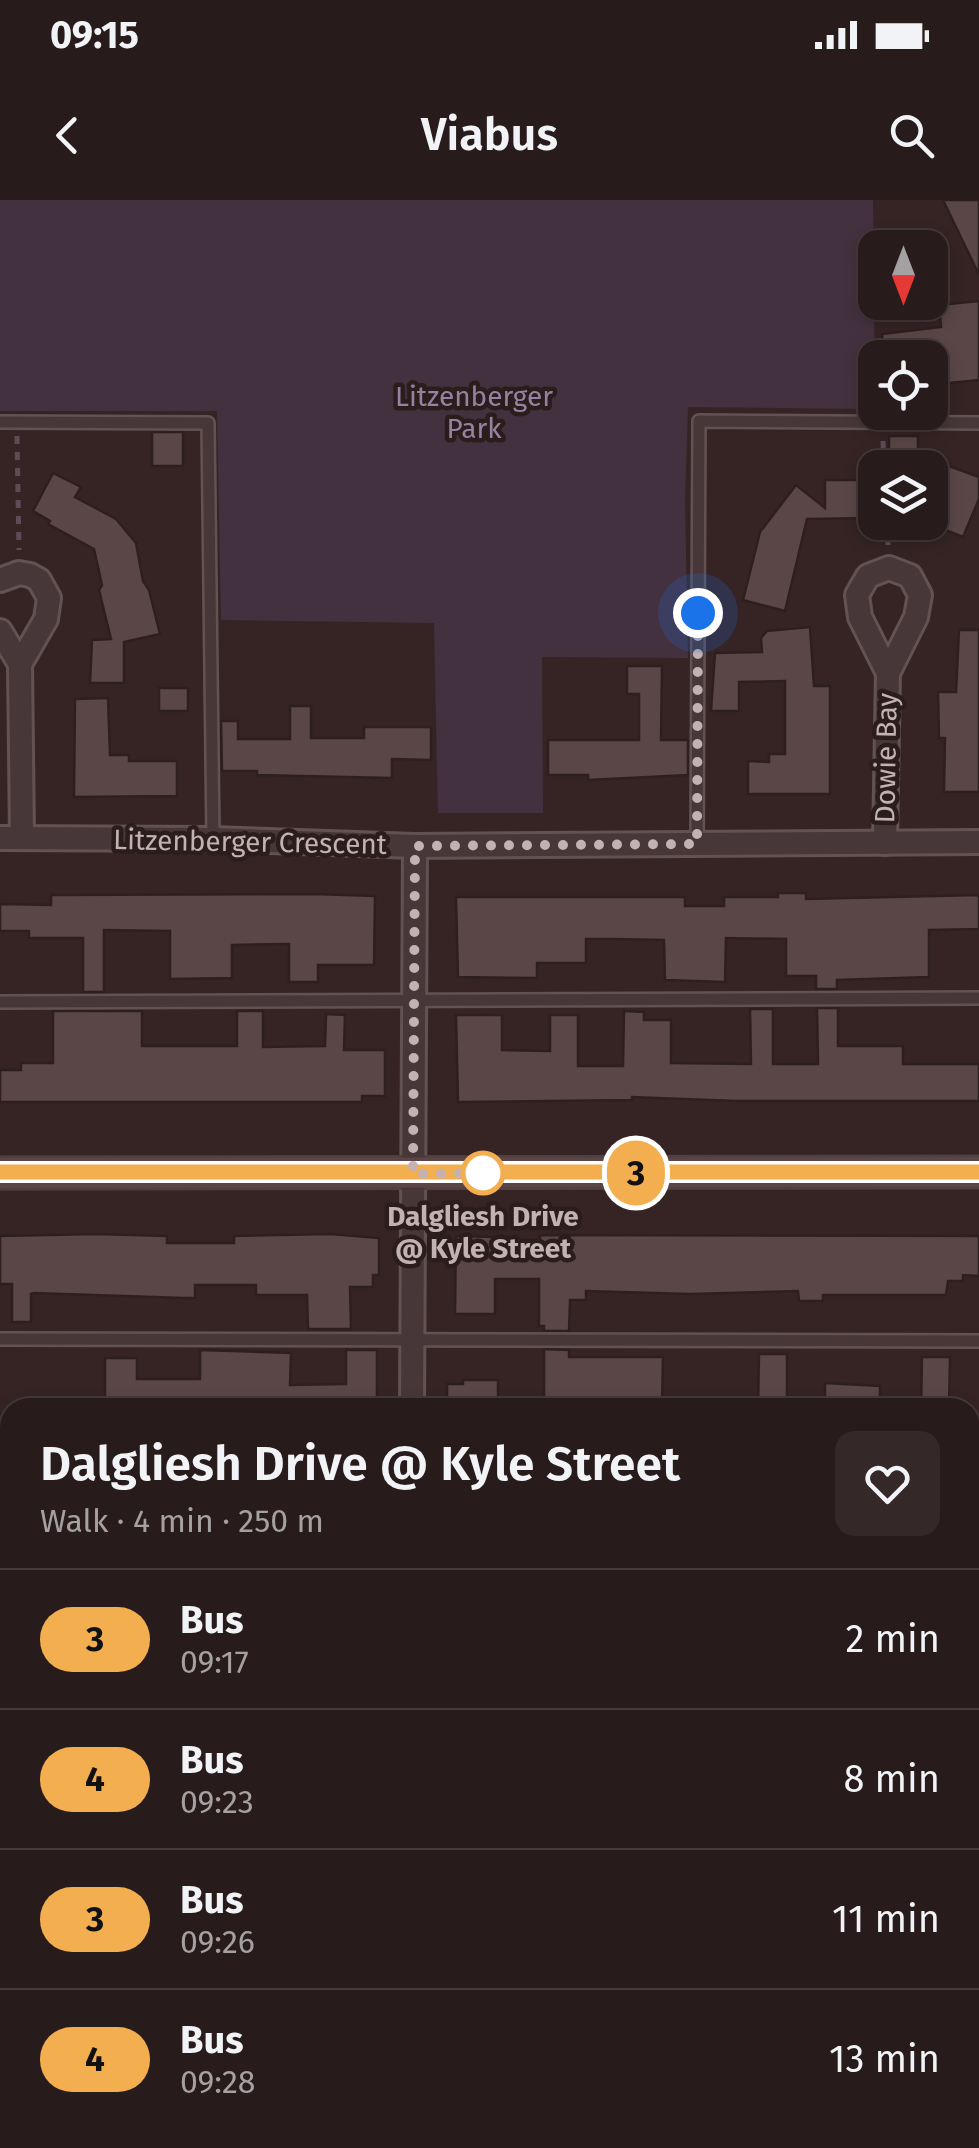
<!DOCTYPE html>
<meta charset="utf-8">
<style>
body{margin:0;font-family:"Fira Sans",sans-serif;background:#342829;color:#f1f3f6;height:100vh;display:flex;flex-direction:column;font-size:38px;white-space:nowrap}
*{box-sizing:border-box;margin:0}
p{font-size:32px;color:#a5a1a3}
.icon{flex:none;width:55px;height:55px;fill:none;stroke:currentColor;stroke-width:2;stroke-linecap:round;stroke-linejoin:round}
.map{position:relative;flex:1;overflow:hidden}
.drawer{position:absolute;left:0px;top:1198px;width:980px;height:752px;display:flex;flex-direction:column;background:#281b1c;border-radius:30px 30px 0 0;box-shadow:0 5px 15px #0003,0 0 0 2px #44393b}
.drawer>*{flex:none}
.badge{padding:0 20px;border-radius:32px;font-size:35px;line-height:65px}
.needle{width:65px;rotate:180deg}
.buttons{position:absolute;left:858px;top:30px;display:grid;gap:20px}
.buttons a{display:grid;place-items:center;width:90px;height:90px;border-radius:20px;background:#281b1c;box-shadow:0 5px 15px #0003,0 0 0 2px #44393b;font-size:50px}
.you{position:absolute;width:50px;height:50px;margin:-25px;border:8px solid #fff;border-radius:50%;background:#1a73e8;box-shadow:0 0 0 15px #1a73e833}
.map>.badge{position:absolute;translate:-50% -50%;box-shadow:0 0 0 5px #fff}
.round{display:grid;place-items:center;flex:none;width:105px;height:105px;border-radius:20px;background:#342829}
.summary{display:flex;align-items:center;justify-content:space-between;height:170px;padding:0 40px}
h1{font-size:48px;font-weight:600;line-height:75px}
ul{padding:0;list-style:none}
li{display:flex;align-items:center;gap:30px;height:140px;padding:0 40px;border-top:2px solid #44393b}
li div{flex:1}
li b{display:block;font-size:38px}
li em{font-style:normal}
li .badge{min-width:110px;font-weight:700;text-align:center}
.status{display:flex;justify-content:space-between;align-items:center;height:70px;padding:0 50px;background:#281b1c;direction:ltr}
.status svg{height:28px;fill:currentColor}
header{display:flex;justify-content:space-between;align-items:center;height:130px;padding:0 40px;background:#281b1c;font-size:45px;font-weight:600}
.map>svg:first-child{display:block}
.green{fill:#44313f}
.building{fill:#5b4647;stroke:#2e1f1f;stroke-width:2.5}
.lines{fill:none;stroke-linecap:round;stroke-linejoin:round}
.lane-casing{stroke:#625253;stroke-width:16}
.street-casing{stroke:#625253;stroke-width:28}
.secondary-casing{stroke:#504041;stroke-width:35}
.path{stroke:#5e4c55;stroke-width:5;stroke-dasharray:8 8;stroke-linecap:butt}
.lane{stroke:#473738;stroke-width:11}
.street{stroke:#473738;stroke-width:22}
.secondary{stroke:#5a4646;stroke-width:30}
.line-casing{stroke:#fff;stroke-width:22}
.line{stroke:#f2ae4f;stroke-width:15}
.walk{stroke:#c3b2b3;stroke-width:10;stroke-dasharray:0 18}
.stop-dot{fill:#fff;stroke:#f2ae4f;stroke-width:5}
.labels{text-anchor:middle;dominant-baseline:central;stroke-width:9;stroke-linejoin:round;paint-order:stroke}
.park-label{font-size:28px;fill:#9582a2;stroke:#2c1d1d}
.street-label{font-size:28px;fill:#c3b2b3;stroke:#2c1d1d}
.stop-label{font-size:28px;font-weight:bold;fill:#c3b2b3;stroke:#2c1d1d}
</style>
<div class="status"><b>09:15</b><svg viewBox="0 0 49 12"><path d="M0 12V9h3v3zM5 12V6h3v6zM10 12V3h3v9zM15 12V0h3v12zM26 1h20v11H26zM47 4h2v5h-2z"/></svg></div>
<header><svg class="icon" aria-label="back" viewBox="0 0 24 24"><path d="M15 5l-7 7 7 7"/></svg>Viabus<svg class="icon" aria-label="search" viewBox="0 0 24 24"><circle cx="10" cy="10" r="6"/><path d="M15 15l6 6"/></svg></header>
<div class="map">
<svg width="979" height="1948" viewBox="0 0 979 1948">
<rect width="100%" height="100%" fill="#362425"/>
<!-- green -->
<g class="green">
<polygon points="0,0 873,0 875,209 688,207 685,301 688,458 542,457 543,613 438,613 434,423 221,420 217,211 0,211"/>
<polygon points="970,1464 979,1464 979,1948 0,1948 0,1901 10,1901 10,1940 970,1940"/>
</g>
<!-- building -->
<g class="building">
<polygon points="943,0 979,0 979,75"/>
<polygon points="979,101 979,180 930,185 930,158 884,158 882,134 941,127 939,105"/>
<rect x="152" y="232" width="31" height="34"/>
<rect x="889" y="236" width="29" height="30"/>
<polygon points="930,259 979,277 979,299 963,337 930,324"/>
<polygon points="53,273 81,287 75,297 116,319 136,343 143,381 149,390 160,434 124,442 124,483 90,483 92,440 111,439 99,390 102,385 94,349 48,324 50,321 33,311"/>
<polygon points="825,280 875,280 875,318 807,319 785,411 743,400 760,332 796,285 825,308"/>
<polygon points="810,427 814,486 830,486 830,594 748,594 748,561 769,562 769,554 785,554 785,481 739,482 739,511 711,511 715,453 762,452 761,438 767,431"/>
<polygon points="959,430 979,430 979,592 944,592 945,538 939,538 938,492 956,492"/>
<polygon points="627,466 662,466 661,540 688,540 688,575 588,580 588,575 548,575 548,540 639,540 639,494 627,494"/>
<rect x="159" y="488" width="29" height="23"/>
<polygon points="108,498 110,555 129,555 129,561 177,561 177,596 74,597 75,499"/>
<polygon points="290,506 311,506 311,538 364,538 364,527 431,527 431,560 392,559 392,578 257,575 257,571 222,571 221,521 238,521 238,539 290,539"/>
<polygon points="778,693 806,693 806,699 979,695 979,729 929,730 929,777 837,780 837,789 816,789 816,776 786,776 786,739 726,738 725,782 665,780 664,740 614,739 586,739 586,763 537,763 537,778 458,777 456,697 685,697 685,706 724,706 724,697 778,697"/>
<polygon points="314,694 375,696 374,765 318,765 318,782 289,782 289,744 232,745 232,778 170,779 170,731 104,730 104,792 83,792 83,738 29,738 29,731 0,731 0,704 51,705 51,695"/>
<polygon points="817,808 838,808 838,846 903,846 903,864 979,864 979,901 737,901 632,897 632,900 458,902 456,815 502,815 502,850 550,851 550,815 578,815 578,866 623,866 624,811 644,812 644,820 671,820 671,863 751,864 750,809 773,809 773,864 818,864"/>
<polygon points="53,811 142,811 142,846 237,846 237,811 263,811 263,847 325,846 326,814 345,815 344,850 385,850 385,896 362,896 362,902 0,902 0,870 21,870 21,863 53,863"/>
<polygon points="96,1034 167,1036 167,1043 234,1043 234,1036 330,1034 379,1038 379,1075 373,1075 373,1087 350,1087 351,1129 308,1129 307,1095 256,1095 256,1085 195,1085 195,1098 184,1098 34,1093 31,1094 31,1122 12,1122 12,1084 0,1084 0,1036"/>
<polygon points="540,1035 979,1036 979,1076 963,1075 963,1081 948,1081 946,1095 823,1095 823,1101 799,1101 798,1091 690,1094 586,1091 586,1100 570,1100 569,1131 544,1131 544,1126 539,1126 539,1079 495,1079 495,1114 455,1114 456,1036 496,1037 496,1041 540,1041"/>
<polygon points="544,1149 569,1150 569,1157 663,1157 662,1208 544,1208"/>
<polygon points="200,1150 291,1153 290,1185 346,1184 346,1150 377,1150 377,1208 105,1208 105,1158 137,1158 137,1179 200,1179"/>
<polygon points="759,1154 787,1154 787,1208 758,1208"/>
<polygon points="922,1157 950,1157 949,1208 921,1208"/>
<polygon points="463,1180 498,1180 498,1208 447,1208 447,1184 463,1184"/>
<polygon points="825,1183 880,1186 880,1208 825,1208"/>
</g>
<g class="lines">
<!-- lane casing -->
<g class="lane-casing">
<g id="lane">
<polyline points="0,222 208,223 213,639"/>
<polyline points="697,644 699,221 979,223"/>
<polyline points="0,802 979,798"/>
<polyline points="0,1139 979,1141"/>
</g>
</g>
<!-- street casing -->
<g class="street-casing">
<g id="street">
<polyline points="0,380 19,373 30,375 39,380 49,398 46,419 20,464 22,638"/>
<polyline points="0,431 20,464"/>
<polyline points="0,638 213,639 415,646 979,642"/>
<polyline points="885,643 888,473 916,417 920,395 910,376 889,368 868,376 857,395 860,417 888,473"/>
<polyline points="412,1208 415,646"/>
<polyline points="0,1300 10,1300"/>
<polyline points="970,1303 979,1303"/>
<polyline points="0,1734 10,1734"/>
</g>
</g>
<!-- secondary casing -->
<g class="secondary-casing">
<polyline id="secondary" points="0,973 979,972"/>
</g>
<!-- path -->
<g class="path">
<polyline points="17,236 19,350"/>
<polyline points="883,241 884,268"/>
<polyline points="887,322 888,345"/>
<polyline points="970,1650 979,1643"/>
</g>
<!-- lane -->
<use href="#lane" class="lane"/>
<!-- street -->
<use href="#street" class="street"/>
<!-- secondary -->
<use href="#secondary" class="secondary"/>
</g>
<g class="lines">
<!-- line casing -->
<g class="line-casing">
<polyline id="line" points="0,972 979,972"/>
</g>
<!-- line -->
<use href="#line" class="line"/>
<!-- walk -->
<polyline class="walk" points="483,973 489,973 413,974 415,646 697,644 698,413"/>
</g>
<!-- markers -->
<circle class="stop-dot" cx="483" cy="973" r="20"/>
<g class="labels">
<!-- park labels -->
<g class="park-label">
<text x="474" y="196">Litzenberger<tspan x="474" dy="32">Park</tspan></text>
</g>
<!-- street labels -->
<g class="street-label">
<text transform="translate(886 558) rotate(-89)">Dowie Bay</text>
<text transform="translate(250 642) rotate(1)">Litzenberger Crescent</text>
</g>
<!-- stop labels -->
<g class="stop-label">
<text x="483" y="1016">Dalgliesh Drive<tspan x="483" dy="32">@ Kyle Street</tspan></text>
</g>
</g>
</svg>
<div class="buttons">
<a><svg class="needle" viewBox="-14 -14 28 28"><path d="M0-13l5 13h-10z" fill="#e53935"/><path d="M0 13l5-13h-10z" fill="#a5a1a3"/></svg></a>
<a><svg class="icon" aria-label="locate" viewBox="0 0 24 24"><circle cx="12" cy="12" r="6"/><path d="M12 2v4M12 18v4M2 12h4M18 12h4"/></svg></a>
<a><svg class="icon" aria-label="layers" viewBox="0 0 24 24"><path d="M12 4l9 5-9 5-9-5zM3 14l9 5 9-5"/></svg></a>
</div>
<div class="you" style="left:698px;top:413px"></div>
<b class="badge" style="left:636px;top:973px;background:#f2ae4f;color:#111">3</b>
<section class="drawer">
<div class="summary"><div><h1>Dalgliesh Drive @ Kyle Street</h1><p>Walk · 4 min · 250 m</p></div><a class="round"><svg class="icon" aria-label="heart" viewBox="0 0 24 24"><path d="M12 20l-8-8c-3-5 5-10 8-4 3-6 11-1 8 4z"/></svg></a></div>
<ul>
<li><span class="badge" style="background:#f2ae4f;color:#111">3</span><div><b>Bus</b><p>09:17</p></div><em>2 min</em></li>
<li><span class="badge" style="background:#f2ae4f;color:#111">4</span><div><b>Bus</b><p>09:23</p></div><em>8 min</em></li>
<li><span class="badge" style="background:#f2ae4f;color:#111">3</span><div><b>Bus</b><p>09:26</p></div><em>11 min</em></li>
<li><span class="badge" style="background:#f2ae4f;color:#111">4</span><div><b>Bus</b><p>09:28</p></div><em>13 min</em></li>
</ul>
</section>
</div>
